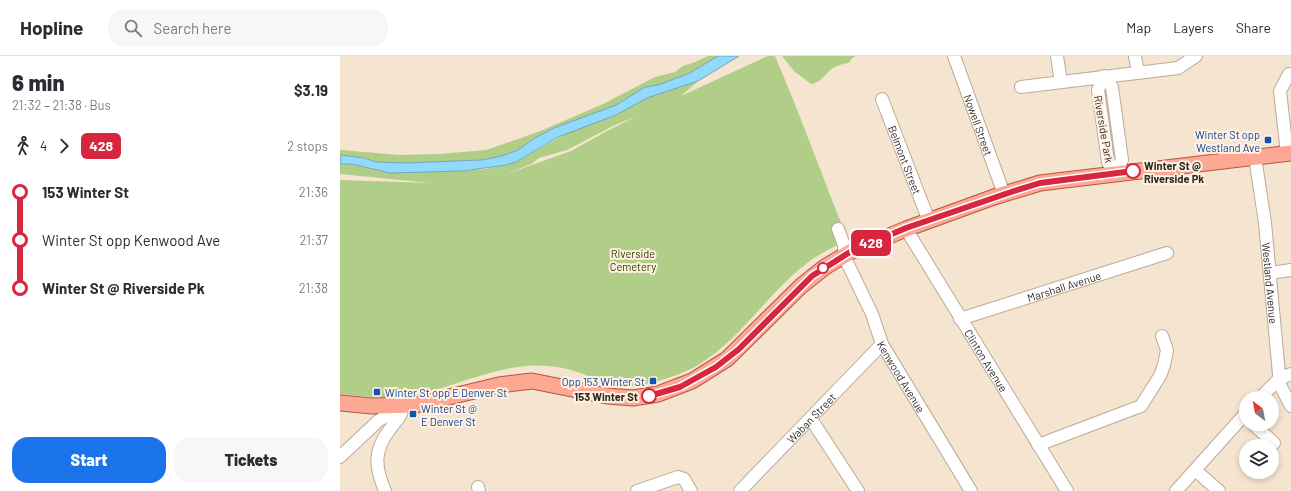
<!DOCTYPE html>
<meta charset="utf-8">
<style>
body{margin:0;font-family:Barlow,sans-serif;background:#f7f7f7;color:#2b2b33;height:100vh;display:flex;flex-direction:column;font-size:15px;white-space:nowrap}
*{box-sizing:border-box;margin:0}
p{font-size:13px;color:#7c7c81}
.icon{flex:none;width:22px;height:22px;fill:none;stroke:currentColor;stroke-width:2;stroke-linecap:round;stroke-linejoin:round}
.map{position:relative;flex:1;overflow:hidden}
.details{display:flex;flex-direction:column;background:#fff;width:340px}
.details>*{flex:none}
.badge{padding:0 8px;border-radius:6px;font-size:14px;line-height:26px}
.needle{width:26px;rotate:328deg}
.tools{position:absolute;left:899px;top:335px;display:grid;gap:8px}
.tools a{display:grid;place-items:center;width:40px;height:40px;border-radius:50%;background:#fff;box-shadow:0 2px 6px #0003;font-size:20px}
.map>.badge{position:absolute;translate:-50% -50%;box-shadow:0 0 0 2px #fff}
.legs{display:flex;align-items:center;gap:6px;height:44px;padding:0 12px;font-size:13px}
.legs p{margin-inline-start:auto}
.summary{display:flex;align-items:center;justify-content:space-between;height:68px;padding:0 12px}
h1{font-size:22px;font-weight:800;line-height:30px}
.action{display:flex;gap:8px;margin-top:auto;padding:8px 12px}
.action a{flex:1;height:46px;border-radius:16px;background:#1a73e8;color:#fff;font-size:16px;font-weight:800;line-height:46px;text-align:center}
.action a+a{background:#f7f7f7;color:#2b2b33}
ul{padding:0 12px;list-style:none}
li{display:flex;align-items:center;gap:14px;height:48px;font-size:15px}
li i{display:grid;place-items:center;width:6px;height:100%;margin:0 5px;background:currentColor}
li i::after{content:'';width:10px;height:10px;margin:-5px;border:3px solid;border-radius:50%;background:#fff}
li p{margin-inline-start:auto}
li:first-child i{background:linear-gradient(#0000 50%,currentColor 0)}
li:last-child i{background:linear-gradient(currentColor 50%,#0000 0)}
header{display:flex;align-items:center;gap:24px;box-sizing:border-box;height:56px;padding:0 20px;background:#fff;border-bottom:1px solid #e1e1e2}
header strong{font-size:19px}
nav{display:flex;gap:22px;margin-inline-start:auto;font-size:14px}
.search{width:280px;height:36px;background:#f7f7f7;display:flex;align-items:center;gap:10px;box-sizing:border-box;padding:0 14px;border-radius:16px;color:#7c7c81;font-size:15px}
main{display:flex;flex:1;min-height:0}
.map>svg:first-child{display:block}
.green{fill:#b0ce87;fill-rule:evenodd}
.water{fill:#91dafb;stroke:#74a5ba}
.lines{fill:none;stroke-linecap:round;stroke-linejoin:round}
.minor-casing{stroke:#baab98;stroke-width:14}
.major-casing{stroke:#b4563f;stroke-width:17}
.minor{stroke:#fff;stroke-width:12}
.major{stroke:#fda895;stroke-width:15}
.line-1-casing{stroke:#fff;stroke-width:9}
.line-1{stroke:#d7263d;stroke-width:6}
.transit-dot{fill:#1a4fb4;stroke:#fff2e2;stroke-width:1.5}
.stop-1-dot{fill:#fff;stroke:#d7263d;stroke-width:2}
.labels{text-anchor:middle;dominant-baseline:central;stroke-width:4;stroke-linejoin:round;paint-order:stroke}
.street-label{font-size:11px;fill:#2f2922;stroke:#fff2e2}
.transit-label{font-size:11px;fill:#164399;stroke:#fff2e2;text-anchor:end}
.stop-label{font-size:11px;font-weight:bold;fill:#2f2922;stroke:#fff2e2;text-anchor:start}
.park-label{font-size:11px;fill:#2c4006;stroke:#fff2e2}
</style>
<header>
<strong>Hopline</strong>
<div class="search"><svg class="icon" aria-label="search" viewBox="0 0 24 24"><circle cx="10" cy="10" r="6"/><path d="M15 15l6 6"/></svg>Search here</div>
<nav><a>Map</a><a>Layers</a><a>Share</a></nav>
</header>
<main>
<section class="details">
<div class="summary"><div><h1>6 min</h1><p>21:32 – 21:38 · Bus</p></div><b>$3.19</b></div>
<div class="legs"><svg class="icon" aria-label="walk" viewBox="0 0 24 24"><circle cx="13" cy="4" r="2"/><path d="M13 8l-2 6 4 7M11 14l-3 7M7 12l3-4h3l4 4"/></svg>4<svg class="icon" aria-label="forward" viewBox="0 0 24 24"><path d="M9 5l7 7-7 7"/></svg><b class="badge" style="background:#d7263d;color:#fff">428</b><p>2 stops</p></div>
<ul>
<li><i style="color:#d7263d"></i><b>153 Winter St</b><p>21:36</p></li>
<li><i style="color:#d7263d"></i><span>Winter St opp Kenwood Ave</span><p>21:37</p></li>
<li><i style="color:#d7263d"></i><b>Winter St @ Riverside Pk</b><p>21:38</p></li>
</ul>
<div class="action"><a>Start</a><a>Tickets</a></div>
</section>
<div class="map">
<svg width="951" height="435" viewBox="0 0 951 435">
<rect width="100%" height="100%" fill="#f4e4d0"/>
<!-- green -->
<g class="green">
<polygon points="368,0 378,0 350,17 318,29 305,31 276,49 214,72 195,82 178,94 162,100 141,104 67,107 36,106 24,102 0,99 0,94 2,94 58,99 99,98 146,94 198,76 263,48 315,21 335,16 343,10 355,6"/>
<path d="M428,0H435C461,60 483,123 508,184C494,191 478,198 466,208C427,238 401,283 358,309C342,319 299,333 280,330C260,326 242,316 223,312C212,310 197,309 186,310C149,313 112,331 75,339C54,344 22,340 0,338V124L91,127L0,118V108H12L50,117L123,115L146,113L176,106L226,78L276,59L307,42L358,25L341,40ZM297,60L267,75L231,95L161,120L191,108L199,102L227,94L275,69Z"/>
<path d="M442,0H516L511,3L510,6C506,8 501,8 497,10C486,14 483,27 471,28L454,15Z"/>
</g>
<!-- water -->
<polygon class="water" points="378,0 399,0 358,25 307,42 276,59 218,81 176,106 166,109 123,115 50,117 12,108 0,108 1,99 24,102 36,106 67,107 141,104 162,100 178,94 195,82 214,72 276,49 305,31 318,29 350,17"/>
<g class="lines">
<!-- minor casing -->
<g class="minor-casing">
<g id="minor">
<path id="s1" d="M614,0L664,138"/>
<polyline points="717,0 721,26"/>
<polyline points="795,0 798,17"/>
<polygon points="764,20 772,31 782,104 774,118 768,106 758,34"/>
<polyline points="681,31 838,12 856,0"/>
<path id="s2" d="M542,43L589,165"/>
<polyline points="947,97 940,35 949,18"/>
<path id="s3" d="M915,101L925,167L940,329L951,350"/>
<path id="s4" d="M498,173L504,189V200L532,258L542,288L631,435"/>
<path id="s5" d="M566,173L727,435"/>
<polyline points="930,217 951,214"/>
<path id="s6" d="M620,263L827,197"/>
<polyline points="920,342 939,323 951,318"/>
<polyline points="471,363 518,435"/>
<polyline points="913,368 934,387"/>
<polyline points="698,389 801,350 820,320 824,309 827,294 822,280"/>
<polyline points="0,401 38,365 64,349"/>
<polyline points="855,414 879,435"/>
<polyline points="138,431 139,435"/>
<path d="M45,435C35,411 33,395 50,373C58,362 60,363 64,349"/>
<polyline points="297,435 338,421 344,423 351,435"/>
<path id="s7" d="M400,435L542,288"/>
<polyline points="836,435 906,357"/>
</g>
</g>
<!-- major casing -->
<g class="major-casing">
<polyline id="major" points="0,347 32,350 76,349 159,329 192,325 267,340 293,342 318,338 352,325 387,303 461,230 485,211 510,196 566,173 654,141 700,127 951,97"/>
</g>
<!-- minor -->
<use href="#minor" class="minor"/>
<!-- major -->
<use href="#major" class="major"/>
</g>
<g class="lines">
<!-- line-1 casing -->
<g class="line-1-casing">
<polyline id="line-1" points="309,340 340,331 376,311 399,293 472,220 510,196 566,172 674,135 700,127 793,115"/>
</g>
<!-- line-1 -->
<use href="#line-1" class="line-1"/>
</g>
<!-- markers -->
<g class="transit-dot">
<rect x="924" y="80" width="8" height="8" rx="2"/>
<rect x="309" y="321" width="8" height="8" rx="2"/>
<rect x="33" y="332" width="8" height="8" rx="2"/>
<rect x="69" y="354" width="8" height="8" rx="2"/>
</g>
<g class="stop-1-dot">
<circle cx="793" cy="115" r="7"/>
<circle cx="483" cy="212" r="5"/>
<circle cx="309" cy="340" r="7"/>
</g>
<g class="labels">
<!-- street labels -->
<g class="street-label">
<text stroke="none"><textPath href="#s1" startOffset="73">Nowell Street</textPath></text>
<text transform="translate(764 73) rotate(80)">Riverside Park</text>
<text stroke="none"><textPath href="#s2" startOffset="65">Belmont Street</textPath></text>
<text stroke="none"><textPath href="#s3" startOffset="127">Westland Avenue</textPath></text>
<text stroke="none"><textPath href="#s6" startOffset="109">Marshall Avenue</textPath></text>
<text stroke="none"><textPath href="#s5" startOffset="154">Clinton Avenue</textPath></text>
<text stroke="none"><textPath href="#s4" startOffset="162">Kenwood Avenue</textPath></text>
<text stroke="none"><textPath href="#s7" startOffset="102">Waban Street</textPath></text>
</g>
<!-- transit labels -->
<g class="transit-label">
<text x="920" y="78">Winter St opp<tspan x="920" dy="13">Westland Ave</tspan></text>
<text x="305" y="325">Opp 153 Winter St</text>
<text x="45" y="336" text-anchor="start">Winter St opp E Denver St</text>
<text x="81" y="352" text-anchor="start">Winter St @<tspan x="81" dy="13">E Denver St</tspan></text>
</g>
<!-- stop labels -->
<g class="stop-label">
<text x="804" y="109">Winter St @<tspan x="804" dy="13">Riverside Pk</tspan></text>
<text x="298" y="340" text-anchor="end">153 Winter St</text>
</g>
<!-- park labels -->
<g class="park-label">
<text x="293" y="197">Riverside<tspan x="293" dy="13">Cemetery</tspan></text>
</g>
</g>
</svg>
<div class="tools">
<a><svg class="needle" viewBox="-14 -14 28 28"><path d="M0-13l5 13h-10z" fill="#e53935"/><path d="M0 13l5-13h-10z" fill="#7c7c81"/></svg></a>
<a><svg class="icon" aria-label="layers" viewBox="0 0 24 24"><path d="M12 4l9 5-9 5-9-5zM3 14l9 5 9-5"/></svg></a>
</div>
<b class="badge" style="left:531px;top:187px;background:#d7263d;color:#fff">428</b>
</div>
</main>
